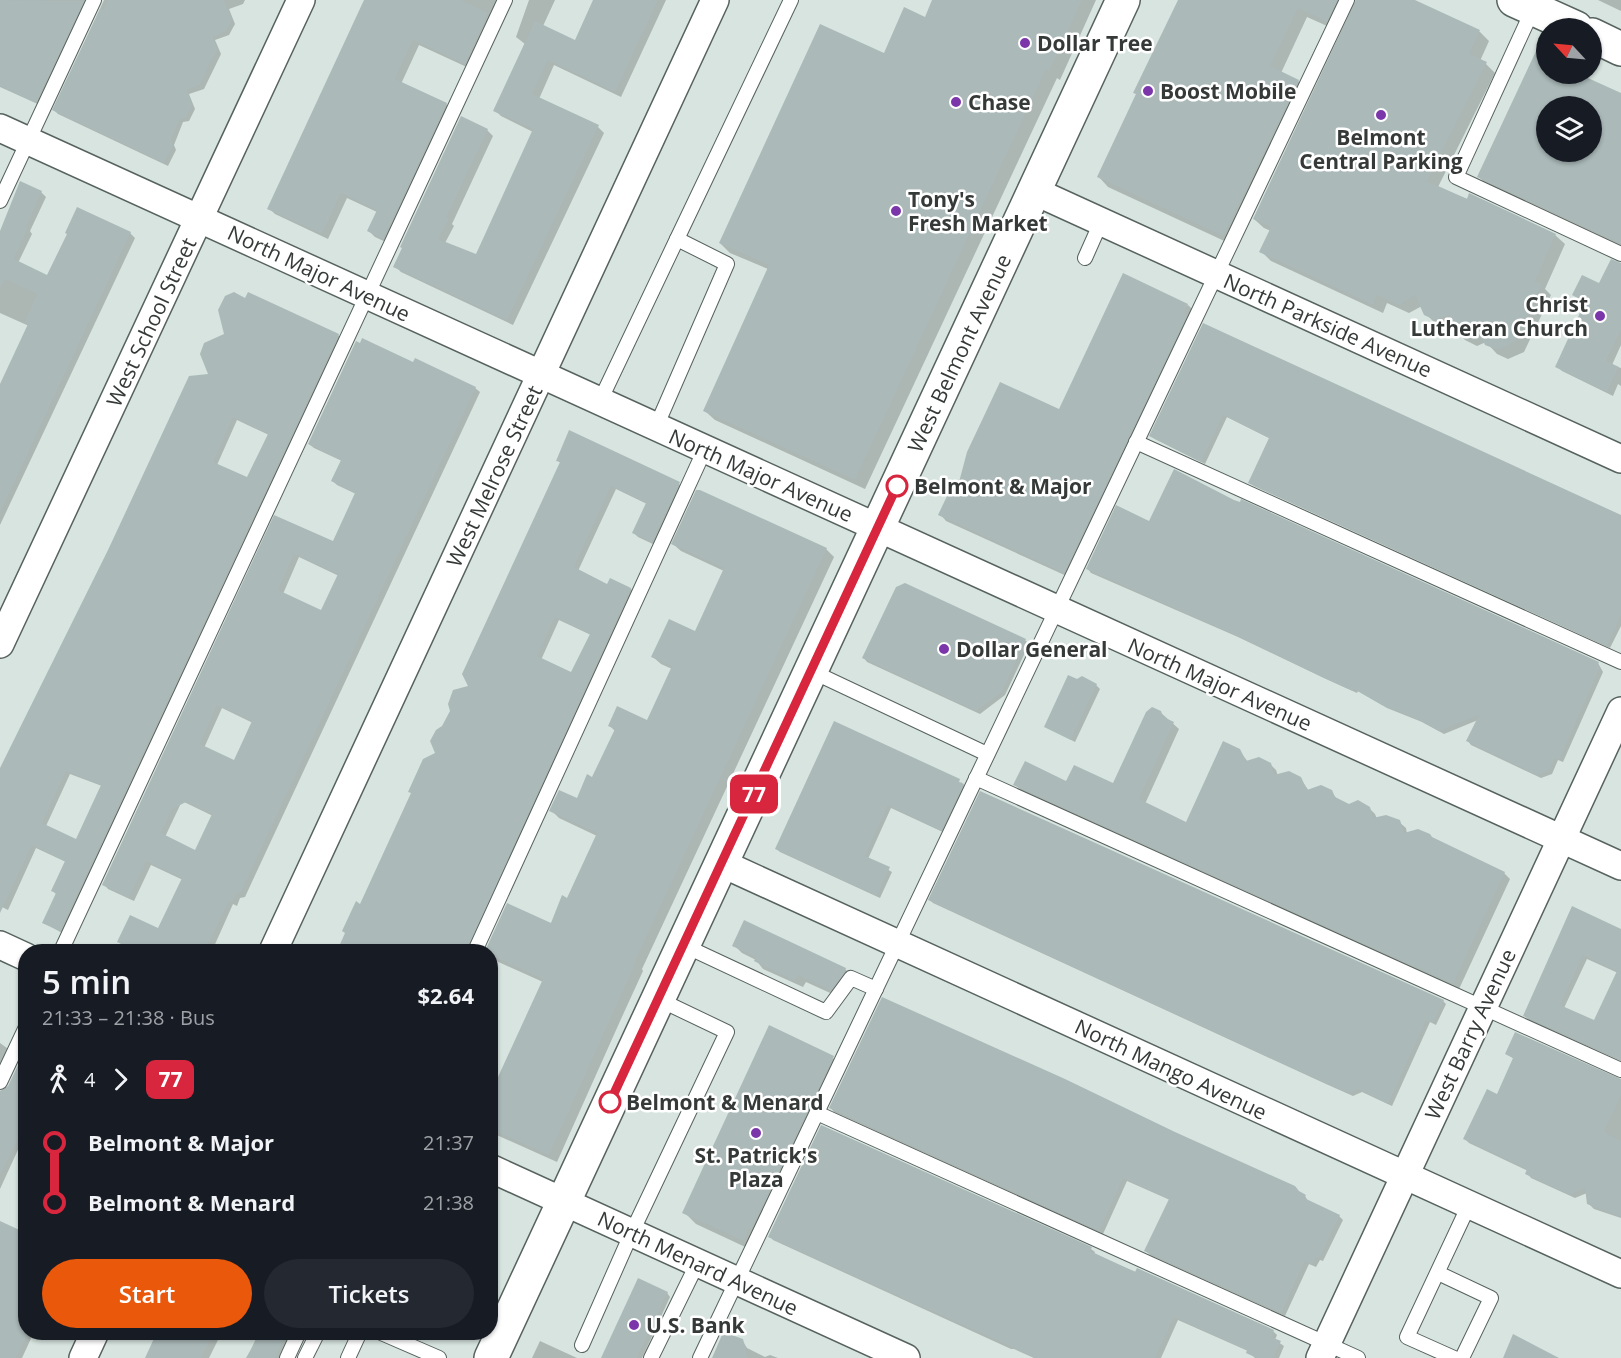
<!DOCTYPE html>
<meta charset="utf-8">
<style>
body{margin:0;font-family:"Open Sans",sans-serif;background:#242831;color:#f1f3f6;height:100vh;display:flex;flex-direction:column;font-size:22px;white-space:nowrap}
*{box-sizing:border-box;margin:0}
p{font-size:20px;color:#9ea1a6}
.icon{flex:none;width:33px;height:33px;fill:none;stroke:currentColor;stroke-width:2;stroke-linecap:round;stroke-linejoin:round}
.map{position:relative;flex:1;overflow:hidden}
.sheet{position:absolute;left:18px;top:944px;width:480px;height:396px;display:flex;flex-direction:column;background:#171b24;border-radius:24px;box-shadow:0 2px 4px #0004}
.sheet>*{flex:none}
.badge{padding:0 12px;border-radius:9px;font-size:21px;line-height:39px}
.needle{width:39px;rotate:296deg}
.buttons{position:absolute;left:1536px;top:18px;display:grid;gap:12px}
.buttons a{display:grid;place-items:center;width:66px;height:66px;border-radius:50%;background:#171b24;box-shadow:0 2px 4px #0004;font-size:30px}
.map>.badge{position:absolute;translate:-50% -50%;box-shadow:0 0 0 3px #fff}
.legs{display:flex;align-items:center;gap:9px;height:66px;padding:0 24px;font-size:20px}
.legs p{margin-inline-start:auto}
.head{display:flex;align-items:center;justify-content:space-between;height:102px;padding:0 24px}
h1{font-size:33px;font-weight:600;line-height:45px}
.button{display:flex;gap:12px;margin-top:auto;padding:12px 24px}
.button a{flex:1;height:69px;border-radius:36px;background:#ea580c;color:#fff;font-size:24px;font-weight:600;line-height:69px;text-align:center}
.button a+a{background:#242831;color:#f1f3f6}
ul{padding:0 24px;list-style:none}
li{display:flex;align-items:center;gap:21px;height:60px;font-size:22px}
li i{display:grid;place-items:center;width:9px;height:100%;margin:0 8px;background:currentColor}
li i::after{content:'';width:15px;height:15px;margin:-8px;border:4px solid;border-radius:50%;background:#171b24}
li p{margin-inline-start:auto}
li:first-child i{background:linear-gradient(#0000 50%,currentColor 0)}
li:last-child i{background:linear-gradient(currentColor 50%,#0000 0)}
.map>svg:first-child{display:block}
.shadow{fill:#0003;fill-rule:evenodd}
.building{fill:#abb9b9;fill-rule:evenodd}
.lines{fill:none;stroke-linecap:round;stroke-linejoin:round}
.service-casing{stroke:#56625d;stroke-width:16}
.minor-casing{stroke:#56625d;stroke-width:30}
.secondary-casing{stroke:#56625d;stroke-width:36}
.service{stroke:#fff;stroke-width:14}
.minor{stroke:#fff;stroke-width:27}
.secondary{stroke:#fff;stroke-width:33}
.line-1-casing{stroke:#fff;stroke-width:14}
.line-1{stroke:#d7263d;stroke-width:9}
.poi-dot{fill:#7b36a9;stroke:#fff;stroke-width:2}
.stop-1-dot{fill:#fff;stroke:#d7263d;stroke-width:3}
.labels{text-anchor:middle;dominant-baseline:central;stroke-width:5;stroke-linejoin:round;paint-order:stroke}
.poi-label{font-size:21px;font-weight:bold;fill:#353a38;stroke:#fff;text-anchor:start}
.street-label{font-size:21px;fill:#353a38;stroke:#fff}
.stop-label{font-size:21px;font-weight:bold;fill:#353a38;stroke:#fff;text-anchor:start}
</style>
<div class="map">
<svg width="1621" height="1358" viewBox="0 0 1621 1358">
<rect width="100%" height="100%" fill="#d7e4df"/>
<!-- shadow -->
<g class="shadow">
<polygon points="0,0 89,0 40,105 0,87"/>
<polygon points="104,0 245,0 243,4 229,9 235,24 229,35 215,40 221,54 204,89 189,94 195,109 189,121 183,122 174,145 176,150 168,166 58,114 54,110"/>
<polygon points="366,0 504,0 471,69 419,45 401,84 446,104 452,110 390,244 375,237 369,231 377,212 347,198 328,239 275,214 269,208"/>
<polygon points="529,0 555,0 543,26 575,42 595,0 666,0 621,97 554,65 539,99 598,127 604,133 513,325 401,272 395,266 487,130 493,136 452,224 454,226 445,243 477,256 533,132 501,116 495,110 525,44 516,37"/>
<polygon points="934,0 1096,0 1060,80 1057,78 865,489 715,420 705,411 768,269 730,253 720,243 885,55 926,19"/>
<polygon points="1179,0 1356,0 1348,5 1336,30 1307,17 1281,73 1298,81 1308,90 1233,245 1108,187 1099,177"/>
<polygon points="1356,0 1412,0 1480,32 1489,41 1480,61 1486,64 1495,73 1438,187 1555,235 1565,244 1545,289 1551,295 1524,352 1508,359 1497,354 1486,342 1477,346 1465,340 1455,330 1454,326 1446,329 1436,324 1426,314 1422,306 1409,313 1387,303 1383,313 1271,261 1261,251 1271,231 1264,228 1254,219"/>
<polygon points="1598,0 1621,0 1621,11"/>
<path d="M1535,55L1546,60V74H1576L1621,94V247L1484,182L1479,177ZM1546,106H1592V152H1546Z"/>
<polygon points="41,192 46,197 30,231 32,234 18,263 48,277 130,233 135,238 0,525 0,387 29,326 0,313 0,234"/>
<polygon points="1621,264 1621,345 1612,365 1621,368 1621,386 1618,384 1613,396 1562,371 1557,366 1586,303 1574,295 1600,285"/>
<polygon points="1188,305 1194,311 1071,578 946,521 940,514 956,499"/>
<polygon points="1204,325 1621,516 1621,626 1610,648 1254,486 1250,483 1271,439 1227,417 1205,464 1155,439 1151,436"/>
<path d="M226,335H338L342,339L64,934L44,923L57,895L53,891L66,862L36,848L8,910L0,906V773L210,375ZM237,420L269,435L248,479L217,465ZM70,774L102,786L77,841L46,826Z"/>
<path d="M414,364L475,388L480,392L251,884L245,897L240,898L237,906L233,904L212,951H135L124,946L119,942L158,930L183,880L151,865L134,901L108,889L104,884L275,517L332,544L356,494L337,485L332,480L342,461L314,448L309,444ZM299,557L339,576L322,612L283,594ZM222,708L253,723L235,762L204,748ZM182,801L213,816L196,852L165,837Z"/>
<path d="M558,460L679,484L683,488L657,546L638,537L634,533L647,504L616,489L578,571L608,586L611,580L631,589L635,593L471,951H338L437,754L444,727L470,687L561,464ZM559,620L591,635L572,674L541,660Z"/>
<polygon points="1233,501 1598,663 1603,672 1563,762 1558,760 1552,774 1541,778 1471,745 1468,741 1478,720 1444,734 1422,722 1387,708 1358,691 1357,693 1326,679 1238,637 1091,573 1088,569 1151,523"/>
<polygon points="673,544 826,549 834,557 642,969 643,971 621,1019 557,1162 490,1132 490,1075 499,1078 543,982 494,960 490,956 490,951 487,951 552,925 568,900 597,836 559,818 551,810 577,800 593,779 615,731 610,726 648,722 672,669 661,664 653,657 696,633 724,571 681,551"/>
<polygon points="905,584 1026,641 1029,644 1005,695 980,714 867,662 864,658"/>
<polygon points="1096,685 1100,689 1075,742 1046,727"/>
<polygon points="1160,712 1179,729 1145,804 1187,824 1239,750 1248,762 1270,764 1276,770 1278,776 1300,778 1309,791 1331,792 1338,800 1349,806 1369,808 1375,814 1377,819 1399,822 1406,828 1407,834 1434,840 1504,873 1510,879 1459,989 1021,790 1015,785 1067,783 1114,785"/>
<polygon points="835,723 957,789 961,782 966,788 945,833 891,808 868,859 892,872 880,898 780,852 777,849"/>
<polygon points="930,900 1443,1001 1446,1004 1436,1025 1430,1022 1392,1106 1362,1092 1353,1096 1326,1084 933,903"/>
<path d="M1573,908L1621,931V1061L1529,1020L1524,1015ZM1587,959L1618,973L1595,1022L1564,1008Z"/>
<polygon points="745,922 846,970 853,977 839,997 806,982 803,987 763,969 756,960 742,953 734,945"/>
<polygon points="0,1043 11,1051 0,1075"/>
<polygon points="1507,1054 1621,1080 1621,1218 1594,1209 1589,1204 1587,1193 1575,1198 1531,1178 1527,1173 1528,1171 1469,1143 1465,1139 1497,1096 1514,1059"/>
<polygon points="26,1055 26,1143 22,1141 0,1189 0,1093 9,1087"/>
<polygon points="833,1058 845,1070 756,1252 696,1224 684,1212"/>
<polygon points="831,1108 1305,1196 1308,1201 1339,1216 1343,1220 1323,1261 1320,1260 1316,1267 1309,1264 1285,1316 1150,1255 1146,1251 1170,1200 1127,1181 1103,1234 834,1112"/>
<polygon points="26,1220 26,1332 34,1332 22,1358 0,1358 0,1223 20,1232"/>
<polygon points="770,1236 1091,1249 1095,1252 1094,1254 1273,1331 1277,1335 1275,1340 1284,1346 1279,1358 1255,1358 1248,1351 1178,1320 1161,1358 1034,1358 1014,1349 1011,1349 773,1240"/>
<polygon points="667,1293 670,1297 642,1358 603,1358"/>
<polygon points="159,1332 222,1332 209,1358 147,1358"/>
<polygon points="261,1332 293,1332 281,1358 246,1358"/>
<polygon points="742,1340 747,1348 765,1357 770,1355 778,1358 713,1358"/>
<polygon points="540,1341 577,1358 532,1358"/>
</g>
<!-- building -->
<g class="building">
<polygon points="0,0 84,1 36,103 0,86"/>
<polygon points="108,0 224,0 232,19 226,31 213,37 218,50 210,63 200,85 187,90 192,105 186,118 180,119 171,140 173,146 164,163 52,110 100,9 103,10"/>
<polygon points="364,0 461,0 488,13 465,64 413,40 395,79 447,103 383,239 367,231 377,210 341,193 322,234 267,209"/>
<polygon points="593,0 658,0 615,92 548,60 532,94 599,125 507,320 393,267 402,248 400,247 461,116 488,129 446,218 449,219 438,239 476,254 533,129 493,111 535,21 575,40"/>
<polygon points="932,0 1082,0 1049,71 1046,69 855,480 703,411 769,265 719,243 820,24 884,53 904,7 925,17"/>
<polygon points="1178,0 1337,0 1327,22 1298,8 1270,66 1299,80 1223,236 1097,177 1136,94 1133,93"/>
<polygon points="1356,0 1415,0 1480,30 1469,54 1487,62 1427,181 1467,199 1469,193 1556,234 1535,281 1542,284 1515,342 1498,350 1485,345 1479,332 1466,337 1454,331 1450,315 1435,320 1424,315 1415,295 1399,305 1377,295 1373,305 1259,252 1271,227 1253,219"/>
<path d="M1544,34L1546,35V74H1579L1621,93V244L1477,177ZM1546,106H1592V152H1546Z"/>
<polygon points="20,181 42,191 26,227 28,228 14,259 47,275 67,234 65,233 77,207 131,232 0,513 0,384 28,324 24,323 37,294 5,279 0,289 0,231"/>
<polygon points="1611,259 1621,263 1621,330 1606,361 1619,367 1607,392 1555,367 1585,302 1572,295 1582,275 1599,283"/>
<polygon points="1123,273 1188,304 1184,313 1187,315 1064,573 938,515 948,494 955,497 967,452 1000,382 1059,409"/>
<path d="M234,292L245,298L248,292L339,334L60,931L42,923L56,893L51,891L65,861L32,845L0,913V768L108,550L189,376L208,374L200,354L204,343L224,334L218,310L225,296ZM233,417L268,434L247,477L213,462ZM66,771L101,785L76,839L42,823Z"/>
<polygon points="1203,323 1621,515 1621,615 1607,646 1248,483 1269,438 1223,415 1201,462 1149,436"/>
<path d="M362,338L413,362L415,358L476,387L241,892L236,894L232,902L229,901L205,951H137L117,942L130,915L158,928L182,878L146,861L129,898L102,885L274,515L333,541L355,493L331,481L341,460L308,444L356,341L360,343ZM294,554L338,574L321,610L278,590ZM217,705L252,721L234,760L200,744ZM186,802L212,814L195,850L161,833L172,809Z"/>
<path d="M569,430L680,482L652,542L632,533L646,503L611,486L574,567L607,584L610,578L631,588L466,951H337L345,933L342,931L356,901L360,904L411,793L408,792L423,759L435,753L430,741L436,730L442,726L450,711L448,704L453,690L468,686L462,674L560,462L556,461ZM555,617L590,634L571,672L537,656Z"/>
<polygon points="1174,469 1234,500 1240,502 1241,499 1599,662 1597,666 1600,667 1559,760 1555,758 1549,771 1537,775 1466,741 1479,715 1439,731 1417,719 1382,705 1354,689 1353,691 1320,676 1233,634 1086,569 1116,505 1149,521"/>
<polygon points="696,490 700,490 827,548 635,961 636,962 614,1011 549,1155 490,1129 490,1073 498,1077 543,979 490,955 490,951 485,951 507,903 551,923 562,895 567,898 597,833 549,811 559,790 577,798 587,774 592,777 615,729 608,726 617,706 647,720 672,666 651,657 669,619 695,631 724,568 671,544"/>
<polygon points="905,583 1026,639 1002,692 976,711 862,658 896,587"/>
<polygon points="1068,675 1077,679 1082,676 1097,684 1071,740 1044,727"/>
<polygon points="1152,707 1161,711 1163,717 1174,722 1139,799 1186,822 1223,741 1240,749 1246,761 1259,757 1271,763 1274,775 1289,771 1301,777 1307,790 1321,785 1332,790 1335,797 1349,804 1358,800 1370,807 1373,818 1386,815 1400,820 1404,833 1418,829 1430,834 1432,837 1505,872 1453,984 1013,785 1025,761 1066,781 1074,765 1113,783 1146,712"/>
<polygon points="834,721 960,779 959,782 964,784 941,831 888,805 865,856 890,867 877,896 775,849"/>
<polygon points="980,791 1444,1000 1433,1023 1426,1020 1388,1104 1358,1089 1349,1093 1321,1081 928,900"/>
<path d="M1572,906L1621,929V1060L1523,1016ZM1583,955L1617,971L1594,1020L1560,1005Z"/>
<polygon points="744,920 846,968 845,972 831,990 798,975 795,981 754,961 756,957 732,946"/>
<polygon points="882,997 1065,1079 1175,1132 1295,1186 1299,1191 1306,1195 1304,1198 1340,1215 1319,1259 1316,1257 1312,1265 1305,1261 1281,1313 1144,1251 1169,1199 1123,1178 1099,1231 829,1108"/>
<polygon points="769,1025 834,1056 751,1229 749,1228 744,1241 682,1213"/>
<polygon points="1515,1032 1621,1079 1621,1095 1604,1132 1621,1141 1621,1217 1587,1204 1585,1188 1570,1195 1525,1174 1527,1169 1463,1139 1487,1089 1497,1094 1513,1058 1505,1054"/>
<polygon points="24,1053 26,1054 26,1123 0,1175 0,1091 8,1086"/>
<polygon points="821,1125 1092,1247 1090,1251 1135,1272 1137,1268 1274,1330 1271,1337 1281,1341 1273,1358 1257,1358 1246,1353 1247,1350 1174,1317 1155,1358 1036,1358 768,1237"/>
<polygon points="0,1221 26,1233 26,1338 16,1358 0,1358"/>
<polygon points="638,1278 668,1292 637,1358 601,1358"/>
<polygon points="157,1332 214,1332 201,1358 145,1358"/>
<polygon points="259,1332 287,1332 275,1358 247,1358"/>
<polygon points="729,1334 743,1339 748,1358 712,1358 722,1335"/>
<polygon points="1513,1334 1559,1358 1503,1358"/>
</g>
<g class="lines">
<!-- service casing -->
<g class="service-casing">
<g id="service">
<polyline points="1533,9 1456,177 1621,254"/>
<polyline points="0,201 94,0"/>
<polyline points="677,239 791,0"/>
<polyline points="1085,258 1101,222"/>
<polyline points="600,401 677,239 727,264 656,427"/>
<polyline points="1136,442 1621,662"/>
<polyline points="811,671 987,754"/>
<polyline points="976,778 1621,1070"/>
<polyline points="683,945 826,1012 851,978 876,989"/>
<polyline points="61,951 505,0"/>
<polyline points="475,951 705,449"/>
<polyline points="0,1082 26,1027"/>
<polyline points="817,1113 1358,1358"/>
<polyline points="1438,1273 1491,1298 1462,1358"/>
<polyline points="379,1332 439,1358"/>
<polyline points="582,1345 632,1232 727,1032 658,999"/>
<polyline points="287,1358 299,1332"/>
<polyline points="305,1358 318,1332"/>
<polyline points="348,1358 360,1332"/>
<polyline points="651,1358 698,1262"/>
<polyline points="700,1358 1347,0"/>
<polyline points="1454,1358 1407,1337 1469,1205"/>
</g>
</g>
<!-- minor casing -->
<g class="minor-casing">
<g id="minor">
<polyline points="0,128 1621,866"/>
<polyline points="1034,191 1621,459"/>
<polyline points="0,644 301,0"/>
<polyline points="721,863 1621,1274"/>
<polyline points="0,945 26,957"/>
<polyline points="273,951 715,0"/>
<polyline points="490,1168 906,1358"/>
<polyline points="83,1358 95,1332"/>
<polyline points="1320,1358 1621,711"/>
</g>
</g>
<!-- secondary casing -->
<g class="secondary-casing">
<g id="secondary">
<polyline points="1514,0 1576,28"/>
<polyline points="1592,35 1621,49"/>
<polyline points="491,1358 1123,0"/>
</g>
</g>
<!-- service -->
<use href="#service" class="service"/>
<!-- minor -->
<use href="#minor" class="minor"/>
<!-- secondary -->
<use href="#secondary" class="secondary"/>
</g>
<g class="lines">
<!-- line-1 casing -->
<g class="line-1-casing">
<polyline id="line-1" points="610,1102 897,486"/>
</g>
<!-- line-1 -->
<use href="#line-1" class="line-1"/>
</g>
<!-- markers -->
<g class="poi-dot">
<circle cx="1025" cy="43" r="6"/>
<circle cx="1148" cy="91" r="6"/>
<circle cx="956" cy="102" r="6"/>
<circle cx="1381" cy="115" r="6"/>
<circle cx="896" cy="211" r="6"/>
<circle cx="1600" cy="316" r="6"/>
<circle cx="944" cy="649" r="6"/>
<circle cx="756" cy="1133" r="6"/>
<circle cx="634" cy="1325" r="6"/>
</g>
<g class="stop-1-dot">
<circle cx="897" cy="486" r="10"/>
<circle cx="610" cy="1102" r="10"/>
</g>
<g class="labels">
<!-- poi labels -->
<g class="poi-label">
<text x="1037" y="43">Dollar Tree</text>
<text x="1160" y="91">Boost Mobile</text>
<text x="968" y="102">Chase</text>
<text x="1381" y="137" text-anchor="middle">Belmont<tspan x="1381" dy="24">Central Parking</tspan></text>
<text x="908" y="199">Tony's<tspan x="908" dy="24">Fresh Market</tspan></text>
<text x="1588" y="304" text-anchor="end">Christ<tspan x="1588" dy="24">Lutheran Church</tspan></text>
<text x="956" y="649">Dollar General</text>
<text x="756" y="1155" text-anchor="middle">St. Patrick's<tspan x="756" dy="24">Plaza</tspan></text>
<text x="646" y="1325">U.S. Bank</text>
</g>
<!-- street labels -->
<g class="street-label">
<text transform="translate(319 273) rotate(25)">North Major Avenue</text>
<text transform="translate(151 322) rotate(-65)">West School Street</text>
<text transform="translate(1328 325) rotate(24)">North Parkside Avenue</text>
<text transform="translate(959 353) rotate(-65)">West Belmont Avenue</text>
<text transform="translate(761 475) rotate(24)">North Major Avenue</text>
<text transform="translate(494 476) rotate(-65)">West Melrose Street</text>
<text transform="translate(1220 684) rotate(24)">North Major Avenue</text>
<text transform="translate(1470 1034) rotate(-65)">West Barry Avenue</text>
<text transform="translate(1171 1069) rotate(25)">North Mango Avenue</text>
<text transform="translate(698 1263) rotate(25)">North Menard Avenue</text>
</g>
<!-- stop labels -->
<g class="stop-label">
<text x="914" y="486">Belmont &amp; Major</text>
<text x="626" y="1102">Belmont &amp; Menard</text>
</g>
</g>
</svg>
<div class="buttons">
<a><svg class="needle" viewBox="-14 -14 28 28"><path d="M0-13l5 13h-10z" fill="#e53935"/><path d="M0 13l5-13h-10z" fill="#9ea1a6"/></svg></a>
<a><svg class="icon" aria-label="layers" viewBox="0 0 24 24"><path d="M12 4l9 5-9 5-9-5zM3 14l9 5 9-5"/></svg></a>
</div>
<b class="badge" style="left:754px;top:794px;background:#d7263d;color:#fff">77</b>
<section class="sheet">
<div class="head"><div><h1>5 min</h1><p>21:33 – 21:38 · Bus</p></div><b>$2.64</b></div>
<div class="legs"><svg class="icon" aria-label="walk" viewBox="0 0 24 24"><circle cx="13" cy="4" r="2"/><path d="M13 8l-2 6 4 7M11 14l-3 7M7 12l3-4h3l4 4"/></svg>4<svg class="icon" aria-label="forward" viewBox="0 0 24 24"><path d="M9 5l7 7-7 7"/></svg><b class="badge" style="background:#d7263d;color:#fff">77</b></div>
<ul>
<li><i style="color:#d7263d"></i><b>Belmont &amp; Major</b><p>21:37</p></li>
<li><i style="color:#d7263d"></i><b>Belmont &amp; Menard</b><p>21:38</p></li>
</ul>
<div class="button"><a>Start</a><a>Tickets</a></div>
</section>
</div>
